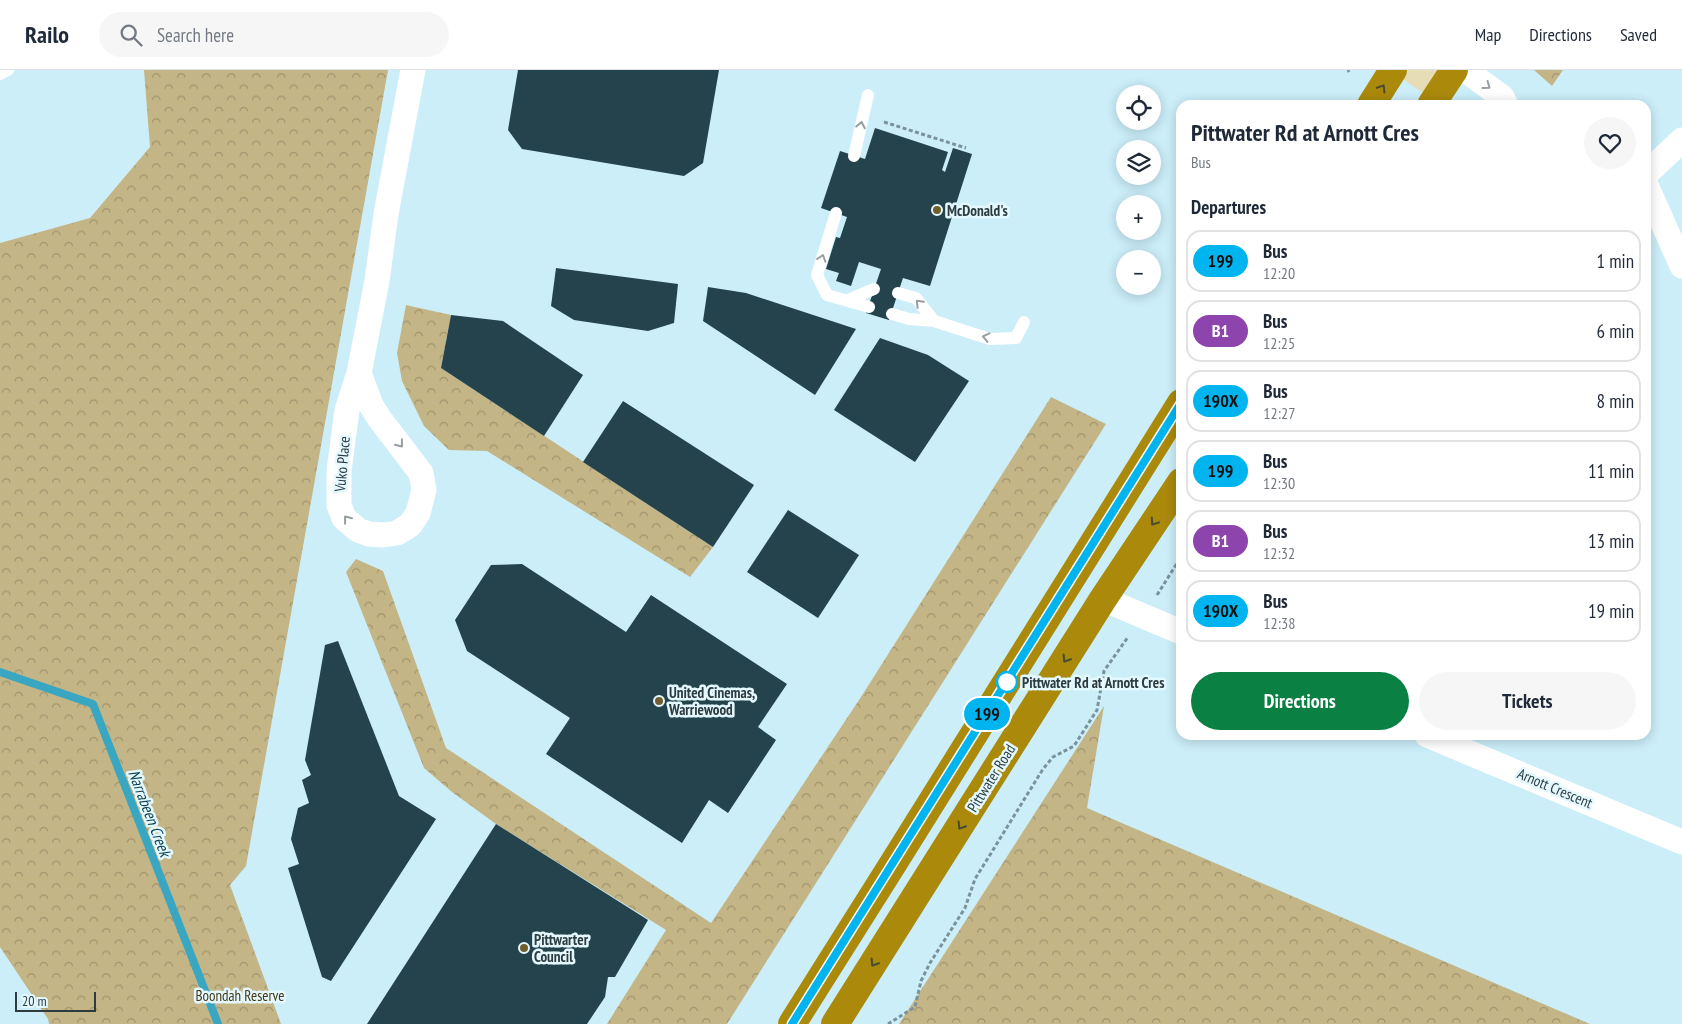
<!DOCTYPE html>
<meta charset="utf-8">
<style>
body{margin:0;font-family:"PT Sans Narrow",sans-serif;background:#f6f6f7;color:#1f2937;height:100vh;display:flex;flex-direction:column;font-size:19px;white-space:nowrap}
*{box-sizing:border-box;margin:0}
p{font-size:16px;color:#747a83}
.icon{flex:none;width:28px;height:28px;fill:none;stroke:currentColor;stroke-width:2;stroke-linecap:round;stroke-linejoin:round}
.map{position:relative;flex:1;overflow:hidden}
.details{position:absolute;left:1176px;top:30px;width:475px;height:640px;display:flex;flex-direction:column;background:#fff;border-radius:15px;box-shadow:0 2px 12px #0003}
.details>*{flex:none}
.badge{padding:0 10px;border-radius:16px;font-size:18px;line-height:32px}
.fabs{position:absolute;left:1116px;top:15px;display:grid;gap:10px}
.fabs a{display:grid;place-items:center;width:45px;height:45px;border-radius:50%;background:#fff;box-shadow:0 2px 12px #0003;font-size:25px}
.scale{position:absolute;left:15px;bottom:12px;width:81px;box-sizing:border-box;padding-left:5px;border:2px solid #2e3c40;border-top:0;font-size:14px;line-height:18px;white-space:nowrap;color:#2e3c40;-webkit-text-stroke:4px #e4f9ff;paint-order:stroke}
.map>.badge{position:absolute;translate:-50% -50%;box-shadow:0 0 0 2px #fff}
h2{padding:0 15px;font-size:19px;line-height:45px}
.round{display:grid;place-items:center;flex:none;width:52px;height:52px;border-radius:26px;background:#f6f6f7}
.overview{display:flex;align-items:center;justify-content:space-between;height:85px;padding:0 15px}
h1{font-size:24px;font-weight:700;line-height:38px}
.primary-button{display:flex;gap:10px;margin-top:auto;padding:10px 15px}
.primary-button a{flex:1;height:58px;border-radius:30px;background:#0b8043;color:#fff;font-size:20px;font-weight:700;line-height:58px;text-align:center}
.primary-button a+a{background:#f6f6f7;color:#1f2937}
ul{padding:0;list-style:none}
li{display:flex;align-items:center;gap:15px;height:62px;margin:0 10px 8px;padding:0 5px;border:2px solid #e0e1e3;border-radius:15px}
li div{flex:1}
li b{display:block;font-size:19px}
li em{font-style:normal}
li .badge{min-width:55px;font-weight:700;text-align:center}
header{display:flex;align-items:center;gap:30px;box-sizing:border-box;height:70px;padding:0 25px;background:#fff;border-bottom:1px solid #e0e1e3}
header strong{font-size:24px}
nav{display:flex;gap:28px;margin-inline-start:auto;font-size:18px}
.search{width:350px;height:45px;background:#f6f6f7;display:flex;align-items:center;gap:12px;box-sizing:border-box;padding:0 18px;border-radius:28px;color:#747a83;font-size:19px}
.map>svg:first-child{display:block}
.forest{fill:url(#forest-crowns)}
.lines{fill:none;stroke-linecap:round;stroke-linejoin:round}
.stream{stroke:#39a7c2;stroke-width:8}
.building{fill:#24434c}
.path{stroke:#7a929a;stroke-width:3;stroke-dasharray:4 2.5;stroke-linecap:butt}
.lane{stroke:#fff;stroke-width:12}
.street{stroke:#fff;stroke-width:25}
.secondary{stroke:#e6dcb6;stroke-width:28}
.highway{stroke:#aa890b;stroke-width:28}
.oneway{stroke:#969ea0}
.oneway2{stroke:#474b35}
.line-casing{stroke:#fff;stroke-width:11}
.line{stroke:#00b5ef;stroke-width:8}
.poi-dot{fill:#705f2d;stroke:#e4f9ff;stroke-width:2}
.stop-dot{fill:#fff;stroke:#00b5ef;stroke-width:2.5}
.labels{text-anchor:middle;dominant-baseline:central;stroke-width:5;stroke-linejoin:round;paint-order:stroke}
.poi-label{font-size:15px;font-weight:bold;fill:#2e3c40;stroke:#e4f9ff;text-anchor:start}
.street-label{font-size:15px;fill:#2e3c40;stroke:#e4f9ff}
.stop-label{font-size:15px;font-weight:bold;fill:#2e3c40;stroke:#e4f9ff;text-anchor:start}
.park-label{font-size:15px;fill:#443916;stroke:#e4f9ff}
.water-label{font-size:16px;font-style:italic;fill:#0e3f4b;stroke:#e4f9ff}
</style>
<header>
<strong>Railo</strong>
<div class="search"><svg class="icon" aria-label="search" viewBox="0 0 24 24"><circle cx="10" cy="10" r="6"/><path d="M15 15l6 6"/></svg>Search here</div>
<nav><a>Map</a><a>Directions</a><a>Saved</a></nav>
</header>
<div class="map">
<svg width="1682" height="954" viewBox="0 0 1682 954">
<defs>
<pattern id="forest-crowns" width="20" height="18" patternUnits="userSpaceOnUse" patternTransform="scale(1.25)"><rect width="20" height="18" fill="#c4b586"/><path d="M2 6a3 3 0 1 1 6 0M12 15a3 3 0 1 1 6 0" fill="none" stroke="#a0946f"/></pattern>
</defs>
<rect width="100%" height="100%" fill="#cbeef9"/>
<!-- forest -->
<g class="forest">
<polygon points="144,0 388,0 246,796 230,815 281,954 49,954 48,949 0,877 0,173 90,148 150,77"/>
<polygon points="1534,0 1563,0 1552,16"/>
<polygon points="406,235 451,245 441,298 713,477 690,507 487,381 449,380 424,356 402,311 397,283"/>
<polygon points="1051,327 1106,354 727,954 607,954 666,860 496,754 452,722 424,698 346,502 356,489 383,501 446,678 711,853 861,627"/>
<polygon points="1104,636 1087,738 1590,954 899,954"/>
</g>
<g class="lines">
<!-- stream -->
<polyline class="stream" points="0,602 93,634 218,954"/>
</g>
<!-- building -->
<g class="building">
<polygon points="518,0 719,0 703,93 684,106 522,79 508,60"/>
<polygon points="875,58 948,82 942,100 945,102 953,78 972,84 930,216 903,208 889,250 866,243 881,199 859,192 851,216 836,211 839,203 826,199 836,167 840,168 847,147 821,138 840,81 865,89"/>
<polygon points="556,198 678,214 674,253 648,261 574,250 551,236"/>
<polygon points="708,217 746,223 856,259 815,325 703,251"/>
<polygon points="451,245 503,251 583,305 544,366 441,298"/>
<polygon points="880,268 928,285 969,311 915,392 834,340"/>
<polygon points="623,331 754,415 713,477 583,392"/>
<polygon points="788,440 859,485 818,548 747,502"/>
<polygon points="522,494 626,562 651,525 787,614 758,657 776,670 728,743 709,730 682,773 546,684 570,648 467,581 455,550 491,495"/>
<polygon points="338,571 399,726 436,749 331,911 322,907 288,798 299,794 291,769 298,738 309,733 302,710 311,705 305,690 325,575"/>
<polygon points="496,754 648,850 615,907 608,907 605,927 587,954 367,954"/>
</g>
<g class="lines">
<!-- path -->
<g class="path">
<polyline points="1348,0 1349,2"/>
<polyline points="884,52 966,78"/>
<polyline points="1157,525 1181,487"/>
<polyline points="888,954 915,937 921,911 930,893 965,838 975,809 1043,699 1053,687 1074,676 1097,640 1104,601 1128,567"/>
</g>
<!-- lane -->
<g class="lane">
<polyline points="0,4 8,0"/>
<polyline points="854,86 868,25"/>
<polyline points="836,143 817,205 827,225 869,237"/>
<polyline points="898,223 916,228 934,251"/>
<polyline points="848,230 874,219"/>
<polyline points="892,244 909,249 934,251 990,269 1016,268 1024,252"/>
</g>
<!-- street -->
<g class="street">
<polyline points="1465,0 1502,27 1506,35"/>
<polyline points="1646,104 1682,70"/>
<polyline points="1646,115 1682,196"/>
<polyline points="359,303 371,335 379,348 421,403 424,420 418,443 410,455 397,463 383,465 369,464 358,460 344,448 339,435 339,401 347,340 359,303 377,211 386,144 413,0"/>
<polyline points="1103,529 1181,562"/>
<polyline points="1427,665 1682,772"/>
</g>
<!-- secondary -->
<polyline class="secondary" points="1414,0 1442,18"/>
<!-- highway -->
<g class="highway">
<polyline points="1371,35 1393,0"/>
<polyline points="1431,35 1454,0"/>
<path d="M792,954C923,748 1050,540 1181,333"/>
<polyline points="835,954 1103,529 1181,412"/>
</g>
</g>
<!-- one-way arrows -->
<defs><path id="oneway-chevron" d="M-2-3.5L2.5 0L-2 3.5" fill="none" stroke-width="1.6" stroke-linecap="round" stroke-linejoin="round" transform="scale(1.25)"/></defs>
<g class="oneway">
<use href="#oneway-chevron" transform="translate(1487 16) rotate(36)"/>
<use href="#oneway-chevron" transform="translate(861 55) rotate(-79)"/>
<use href="#oneway-chevron" transform="translate(822 188) rotate(-72)"/>
<use href="#oneway-chevron" transform="translate(919 233) rotate(-134)"/>
<use href="#oneway-chevron" transform="translate(986 267) rotate(-167)"/>
<use href="#oneway-chevron" transform="translate(400 374) rotate(52)"/>
<use href="#oneway-chevron" transform="translate(347 449) rotate(-128)"/>
</g>
<g class="oneway2">
<use href="#oneway-chevron" transform="translate(1382 18) rotate(-58)"/>
<use href="#oneway-chevron" transform="translate(1154 452) rotate(124)"/>
<use href="#oneway-chevron" transform="translate(1066 589) rotate(122)"/>
<use href="#oneway-chevron" transform="translate(961 756) rotate(122)"/>
<use href="#oneway-chevron" transform="translate(874 893) rotate(122)"/>
</g>
<g class="lines">
<!-- line casing -->
<g class="line-casing">
<path id="line" d="M792,954C923,748 1050,539 1181,333"/>
</g>
<!-- line -->
<use href="#line" class="line"/>
</g>
<!-- markers -->
<g class="poi-dot">
<circle cx="937" cy="140" r="5"/>
<circle cx="659" cy="631" r="5"/>
<circle cx="524" cy="878" r="5"/>
</g>
<circle class="stop-dot" cx="1007" cy="612" r="10"/>
<g class="labels">
<!-- poi labels -->
<g class="poi-label">
<text x="947" y="140">McDonald's</text>
<text x="669" y="622">United Cinemas,<tspan x="669" dy="17">Warriewood</tspan></text>
<text x="534" y="869">Pittwarter<tspan x="534" dy="17">Council</tspan></text>
</g>
<!-- street labels -->
<g class="street-label">
<text transform="translate(342 394) rotate(-85)">Vuko Place</text>
<text transform="translate(991 708) rotate(-58)">Pittwater Road</text>
<text transform="translate(1555 718) rotate(23)">Arnott Crescent</text>
</g>
<!-- stop labels -->
<g class="stop-label">
<text x="1022" y="612">Pittwater Rd at Arnott Cres</text>
</g>
<!-- park labels -->
<g class="park-label">
<text x="240" y="925">Boondah Reserve</text>
</g>
<!-- water labels -->
<g class="water-label">
<text transform="translate(150 743) rotate(69)">Narrabeen Creek</text>
</g>
</g>
</svg>
<div class="fabs">
<a><svg class="icon" aria-label="locate" viewBox="0 0 24 24"><circle cx="12" cy="12" r="6"/><path d="M12 2v4M12 18v4M2 12h4M18 12h4"/></svg></a>
<a><svg class="icon" aria-label="layers" viewBox="0 0 24 24"><path d="M12 4l9 5-9 5-9-5zM3 14l9 5 9-5"/></svg></a>
<a>+</a>
<a>−</a>
</div>
<div class="scale">20 m</div>
<b class="badge" style="left:987px;top:644px;background:#00b5ef;color:#111">199</b>
<section class="details">
<div class="overview"><div><h1>Pittwater Rd at Arnott Cres</h1><p>Bus</p></div><a class="round"><svg class="icon" aria-label="heart" viewBox="0 0 24 24"><path d="M12 20l-8-8c-3-5 5-10 8-4 3-6 11-1 8 4z"/></svg></a></div>
<h2>Departures</h2>
<ul>
<li><span class="badge" style="background:#00b5ef;color:#111">199</span><div><b>Bus</b><p>12:20</p></div><em>1 min</em></li>
<li><span class="badge" style="background:#8e44ad;color:#fff">B1</span><div><b>Bus</b><p>12:25</p></div><em>6 min</em></li>
<li><span class="badge" style="background:#00b5ef;color:#111">190X</span><div><b>Bus</b><p>12:27</p></div><em>8 min</em></li>
<li><span class="badge" style="background:#00b5ef;color:#111">199</span><div><b>Bus</b><p>12:30</p></div><em>11 min</em></li>
<li><span class="badge" style="background:#8e44ad;color:#fff">B1</span><div><b>Bus</b><p>12:32</p></div><em>13 min</em></li>
<li><span class="badge" style="background:#00b5ef;color:#111">190X</span><div><b>Bus</b><p>12:38</p></div><em>19 min</em></li>
</ul>
<div class="primary-button"><a>Directions</a><a>Tickets</a></div>
</section>
</div>
